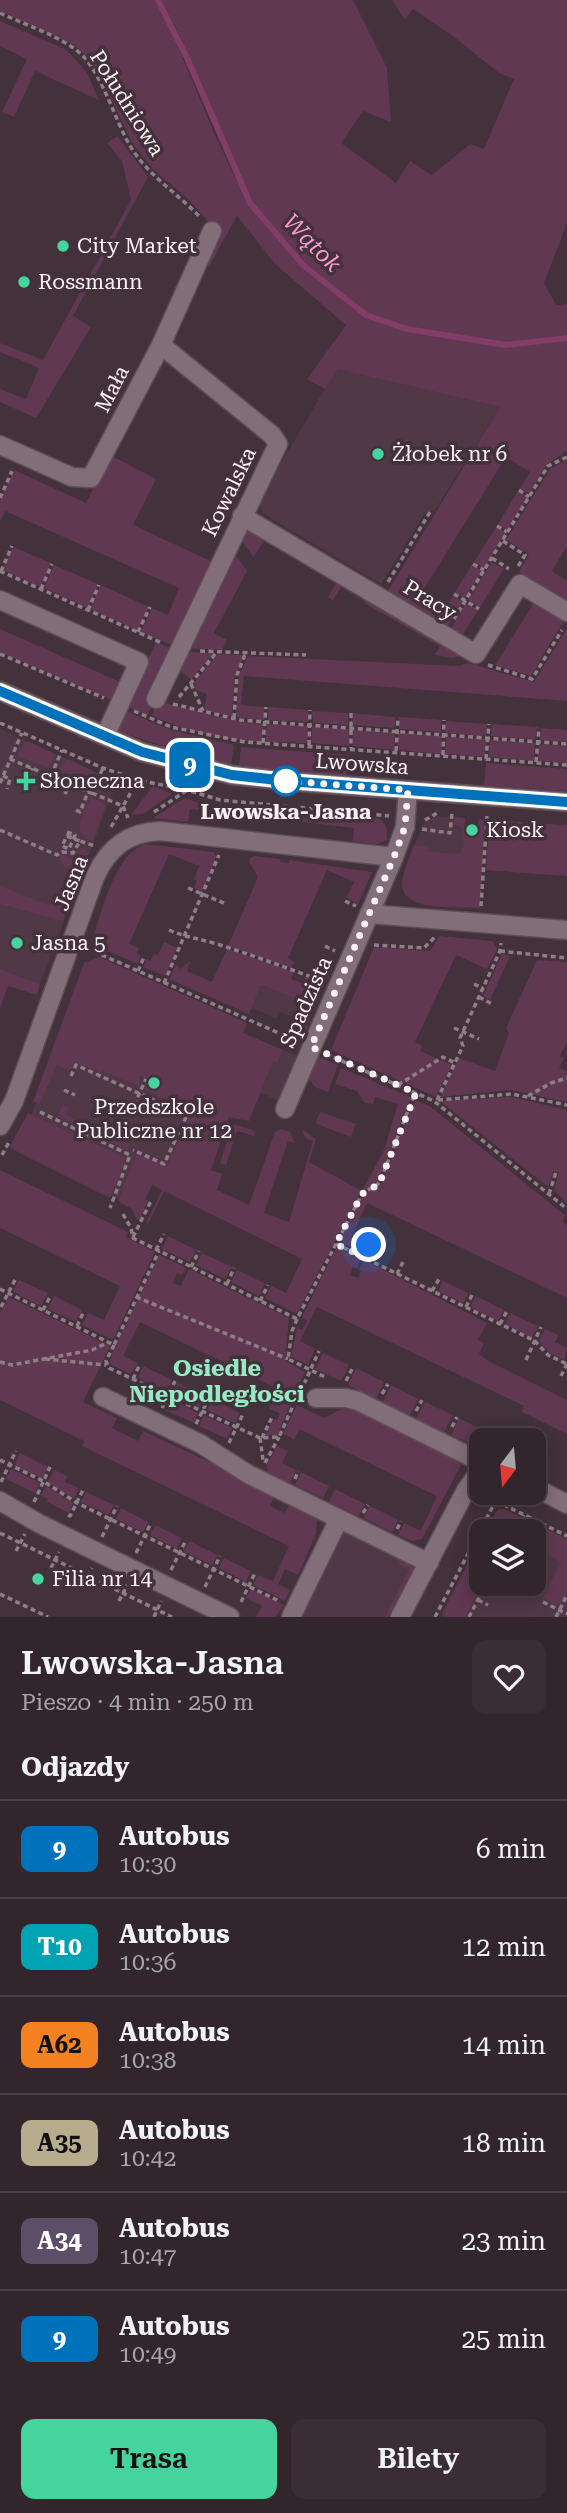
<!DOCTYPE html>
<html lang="pl">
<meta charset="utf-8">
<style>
body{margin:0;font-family:"Roboto Serif",serif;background:#3a2d34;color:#f1f3f6;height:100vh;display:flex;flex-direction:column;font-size:26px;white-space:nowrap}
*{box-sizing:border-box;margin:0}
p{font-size:23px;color:#a8a5a9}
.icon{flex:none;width:38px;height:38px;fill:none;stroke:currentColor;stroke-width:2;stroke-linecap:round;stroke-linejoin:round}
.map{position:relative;height:1617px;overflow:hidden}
.panel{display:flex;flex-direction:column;background:#32252c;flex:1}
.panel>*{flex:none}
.badge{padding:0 14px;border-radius:10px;font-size:24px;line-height:46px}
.needle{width:46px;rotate:196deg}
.fabs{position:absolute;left:469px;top:1428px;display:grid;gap:14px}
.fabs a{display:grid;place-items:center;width:77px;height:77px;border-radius:14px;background:#32252c;box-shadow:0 4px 18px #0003,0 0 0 2px #4d4248;font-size:35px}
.you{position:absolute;width:35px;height:35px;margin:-18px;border:5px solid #fff;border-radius:50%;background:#1a73e8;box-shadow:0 0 0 10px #1a73e833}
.map>.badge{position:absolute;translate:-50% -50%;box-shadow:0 0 0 4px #fff}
h2{padding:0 21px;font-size:26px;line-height:63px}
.round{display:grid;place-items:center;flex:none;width:74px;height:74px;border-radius:14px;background:#3a2d34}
.overview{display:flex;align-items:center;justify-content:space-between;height:119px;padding:0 21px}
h1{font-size:33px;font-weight:600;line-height:52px}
.button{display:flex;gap:14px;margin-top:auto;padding:14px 21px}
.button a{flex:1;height:80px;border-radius:14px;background:#46d49e;color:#111;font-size:28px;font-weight:600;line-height:80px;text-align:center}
.button a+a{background:#3a2d34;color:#f1f3f6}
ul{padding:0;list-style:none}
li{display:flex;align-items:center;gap:21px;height:98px;padding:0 21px;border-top:2px solid #4d4248}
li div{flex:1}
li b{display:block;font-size:26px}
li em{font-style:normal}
li .badge{min-width:77px;font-weight:700;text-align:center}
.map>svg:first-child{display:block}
.built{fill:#503846}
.green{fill:#613851}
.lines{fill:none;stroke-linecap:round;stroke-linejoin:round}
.stream{stroke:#823e69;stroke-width:6}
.minor-casing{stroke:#5c4d55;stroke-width:21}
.path{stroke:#8e7e87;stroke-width:3.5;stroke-dasharray:5 3.5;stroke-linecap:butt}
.minor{stroke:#826e79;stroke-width:18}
.line-casing{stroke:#fff;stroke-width:16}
.line{stroke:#0072bc;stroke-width:10}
.walk{stroke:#fdf1f7;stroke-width:7;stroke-dasharray:0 12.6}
.poi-dot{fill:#46d49e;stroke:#43313b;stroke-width:2.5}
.stop-dot{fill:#fff;stroke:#0072bc;stroke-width:3.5}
.labels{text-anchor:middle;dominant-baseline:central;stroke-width:7;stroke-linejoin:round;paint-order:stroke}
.street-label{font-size:21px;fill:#fdf1f7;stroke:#43313b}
.poi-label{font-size:21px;fill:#fdf1f7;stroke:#43313b;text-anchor:start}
.stop-label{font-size:21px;font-weight:bold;fill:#fdf1f7;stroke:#43313b}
.water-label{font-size:23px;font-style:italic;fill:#fc99d5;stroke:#43313b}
.neighbourhood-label{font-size:23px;font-weight:bold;fill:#94eac3;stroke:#43313b}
</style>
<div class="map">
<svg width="567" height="1617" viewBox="0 0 567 1617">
<rect width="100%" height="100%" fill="#43313b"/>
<!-- built -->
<g class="built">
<polygon points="337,368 500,407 435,510 425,513 381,584 262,513 259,501"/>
<polygon points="0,729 114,780 111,790 113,791 40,984 0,969"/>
<polygon points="435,816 454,817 453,825 462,826 464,835 463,850 459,854 427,851 427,846 414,845 425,822"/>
<polygon points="88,965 278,1062 283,1050 297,1056 278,1100 260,1093 249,1121 229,1117 203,1193 159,1172 140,1210 18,1150"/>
<polygon points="261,985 301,1000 294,1017 279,1012 276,1018 251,1008"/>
<polygon points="498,1509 504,1509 567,1539 567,1617 441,1617 481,1538 481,1584 534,1584 534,1531 485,1531"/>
<polygon points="348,1530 414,1566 414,1570 390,1617 301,1617 341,1533"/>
</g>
<!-- green -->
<g class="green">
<polygon points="0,0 155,0 172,32 214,133 248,204 301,265 365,317 407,331 505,347 567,340 567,451 546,465 529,494 520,488 530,472 506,457 422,592 446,607 453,596 463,602 447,627 388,591 500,407 338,369 325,389 307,379 346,325 275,264 237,216 208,268 215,232 214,228 188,199 154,170 133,144 99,74 86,56 74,45 0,11"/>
<polygon points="161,0 353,0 387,68 391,122 363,111 341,143 396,183 410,161 432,175 470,144 484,149 514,79 499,73 454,37 413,9 405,20 392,0 567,0 567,223 544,283 556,305 567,304 567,336 506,343 408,327 367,313 304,263 251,201 176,28"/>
<polygon points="0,21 67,50 87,73 99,100 35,71 14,117 2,112 27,59 0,46"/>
<polygon points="117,136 148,177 73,316 91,327 36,418 0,402 0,389 26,399 39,368 0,352 0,343 43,360 131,200 122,161 107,143"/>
<polygon points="110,455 156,479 133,525 217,564 178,648 141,632 152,608 168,615 179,588 5,511 0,522 0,501 14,470 86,503"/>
<polygon points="567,460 567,546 552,571 567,581 567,601 519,572 529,554 506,540 550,469"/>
<polygon points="518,491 528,497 507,530 498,524"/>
<polygon points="245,527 345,581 333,600 328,597 336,583 264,541 254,557 238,536"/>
<polygon points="496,527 506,533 484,568 474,562"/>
<polygon points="13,547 51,563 41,587 3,570"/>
<polygon points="230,548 247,571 214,633 227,640 222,650 182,648"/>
<polygon points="492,562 504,569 480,607 468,600"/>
<polygon points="54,565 98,584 88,608 44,588"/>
<polygon points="472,565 482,571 465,599 455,592"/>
<polygon points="101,585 149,607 138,630 90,609"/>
<polygon points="367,598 469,654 453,658 435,655 440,646 364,603"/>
<polygon points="535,601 565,619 531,676 495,665"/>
<polygon points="466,603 478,610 462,636 451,629"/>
<polygon points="567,628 567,701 244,676 241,705 264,707 264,720 236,717 239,675 248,656 459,666 468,663 534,682"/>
<polygon points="0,629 127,685 119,703 0,652"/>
<polygon points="156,642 177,651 148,715 122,705 135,688"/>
<polygon points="180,652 214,653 191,680 174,664"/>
<polygon points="218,654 244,655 235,675 232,717 204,710 207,694 196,690 194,683"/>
<path d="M157,701L240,722L264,723L262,742C225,741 186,731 152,716Z"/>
<polygon points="268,707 308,710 308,722 268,720"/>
<polygon points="121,709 171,730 234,745 231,764 189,755 112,729"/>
<polygon points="312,711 348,713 348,725 313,723"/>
<polygon points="353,713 395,717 395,728 353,725"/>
<polygon points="399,717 441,720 441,732 399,729"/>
<polygon points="446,721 487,724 486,736 446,733"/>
<polygon points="267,724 308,726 307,743 265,742"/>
<polygon points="492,724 537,727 535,740 491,736"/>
<polygon points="312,727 349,729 350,746 311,743"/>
<polygon points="541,728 567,730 567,742 540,740"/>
<polygon points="353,730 395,732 394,750 353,746"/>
<polygon points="398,732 442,736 441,754 398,750"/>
<polygon points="446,737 486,739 485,757 445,754"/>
<polygon points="490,740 535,743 534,761 489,757"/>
<polygon points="24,742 29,742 54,753 54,757 50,768 19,757 18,754"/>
<polygon points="539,744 567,746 567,763 537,761"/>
<polygon points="241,747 349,755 347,776 267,771 239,765"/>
<polygon points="68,759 95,772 90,785 87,786 58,771 63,761"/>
<polygon points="486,763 567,769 567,791 484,785"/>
<polygon points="153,786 172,794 143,814 131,815"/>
<polygon points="91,798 100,801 105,806 92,841 87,839 79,830 83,813"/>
<path d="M185,798L228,813L300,821L301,813L377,818C387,823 388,830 387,840L377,844L353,841L354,828L190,809L188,822L153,818Z"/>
<path d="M454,817L465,818L464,834L466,836L476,837L479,819L485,820L480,908C459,907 400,912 402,883C403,870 410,857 414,845L427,846V851L459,854C467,846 462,836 462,827L453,825Z"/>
<polygon points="489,820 567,825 567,876 486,870"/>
<path d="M146,844L214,852L216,857L202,892L194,888L197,881L194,879L199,866L169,854L129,944L139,948L137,954L141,956L138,964L95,946L92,940C103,911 114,853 146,844Z"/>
<path d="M82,849L87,850L88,853L82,868L72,871C64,868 59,863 60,854L74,860Z"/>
<polygon points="254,856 280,859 280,862 289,863 289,860 372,872 358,905 347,897 354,882 327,870 288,958 294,962 291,968 228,946 258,877 249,862 250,858"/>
<polygon points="0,886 50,906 55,895 60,891 67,893 71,898 63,921 0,904"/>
<polygon points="440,936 492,941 497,949 487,969 456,955 415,1042 422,1046 420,1051 452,1065 436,1097 331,1050 374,947 430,951"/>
<polygon points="164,942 177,948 165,976 143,967 146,959 150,961 154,954 158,955"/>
<polygon points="227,949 294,972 291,979 302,983 305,977 323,984 324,986 303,1037 298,1038 287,1033 300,1000 261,985 249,1014 169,979 176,964 180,969 191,960 187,971 212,982"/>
<polygon points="322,954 335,960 328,979 324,980 309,975 312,968 315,969"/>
<polygon points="502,954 510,956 490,1000 483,996"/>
<polygon points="99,957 247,1023 243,1033 283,1050 278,1062 273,1061 249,1121 229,1117 211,1170 222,1174 217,1190 249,1205 275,1132 281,1129 290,1132 295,1143 288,1141 264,1213 289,1222 313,1141 305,1138 302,1129 316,1139 309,1162 362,1191 384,1150 398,1104 375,1097 373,1104 365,1103 357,1091 335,1084 341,1068 411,1097 378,1182 360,1193 297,1314 265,1298 271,1286 286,1293 302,1259 164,1191 148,1224 146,1223 162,1190 152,1185 145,1199 148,1200 140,1220 135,1217 132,1209 118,1201 137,1153 167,1167 192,1111 145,1090 147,1085 154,1082 140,1076 139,1087 103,1071 101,1073 75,1062 70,1071 57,1065 40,1103 33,1102 84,963"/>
<polygon points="537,960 567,962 567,1041 560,1056 564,1058 559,1068 567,1071 567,1102 511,1090 440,1097 459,1058 495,1071 509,1033 506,1028"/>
<polygon points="0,969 40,984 37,995 8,986 0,1008"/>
<polygon points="314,1055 338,1065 328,1092 315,1087 308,1078"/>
<polygon points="511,1097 567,1110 567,1203 554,1191 559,1172 553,1171 548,1187 440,1101"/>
<polygon points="415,1100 431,1107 566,1216 562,1221 567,1225 567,1298 367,1203 351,1237 365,1244 361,1252 343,1243 341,1238 363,1196 381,1185"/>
<polygon points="63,1104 69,1107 66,1115 130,1144 128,1150 62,1118 59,1113"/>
<polygon points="320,1112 356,1124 351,1137 317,1124 316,1122"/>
<polygon points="28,1113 126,1158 110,1198 12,1149 10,1146"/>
<polygon points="233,1124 256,1131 254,1136 237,1131 226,1165 220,1163"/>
<polygon points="0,1170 128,1232 126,1237 155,1252 113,1340 82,1325 88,1313 104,1320 120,1286 0,1228"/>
<polygon points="168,1236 196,1250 190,1262 162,1249"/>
<polygon points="337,1247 361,1259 357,1268 353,1267 350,1275 358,1278 361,1271 359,1270 364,1260 487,1323 478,1340 484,1343 479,1354 488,1361 567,1400 567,1434 522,1412 524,1406 317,1307 300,1341 315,1349 308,1365 291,1357 297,1328 302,1330 307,1321 302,1317"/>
<polygon points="202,1253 232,1267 225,1279 196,1265"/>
<polygon points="159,1255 186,1268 182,1275 177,1273 173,1283 181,1286 189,1269 289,1318 285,1361 305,1372 277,1435 265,1435 274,1419 277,1420 280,1414 269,1408 278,1389 140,1322 123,1356 138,1363 131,1374 109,1364 113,1351"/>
<polygon points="237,1270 265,1283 259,1296 231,1282"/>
<polygon points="19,1280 48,1293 41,1306 13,1292"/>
<polygon points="443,1281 468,1293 463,1303 438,1291"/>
<polygon points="54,1296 82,1310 76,1322 48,1309"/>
<polygon points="476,1296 504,1310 498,1321 470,1307"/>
<polygon points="9,1297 110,1346 83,1402 117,1418 112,1428 138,1441 143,1431 276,1493 270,1506 285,1513 291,1501 317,1517 316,1534 298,1575 285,1569 278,1584 290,1590 285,1601 253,1585 258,1575 273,1581 289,1546 82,1446 84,1441 0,1400 0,1312"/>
<polygon points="510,1313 538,1326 532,1338 505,1324"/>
<polygon points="545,1329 558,1335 555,1342 567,1348 564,1360 548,1352 539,1341"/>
<polygon points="323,1353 349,1365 341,1381 315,1369"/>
<polygon points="143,1366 172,1380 166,1391 138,1378"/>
<polygon points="356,1368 384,1382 376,1399 348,1385"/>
<polygon points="178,1383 206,1396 200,1407 172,1394"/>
<polygon points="391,1385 418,1399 410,1415 383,1402"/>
<polygon points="170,1399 198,1413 194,1423 165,1410"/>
<polygon points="212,1399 240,1413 235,1423 207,1410"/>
<polygon points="425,1402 453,1415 444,1432 416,1419"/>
<polygon points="297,1405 324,1418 344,1408 359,1410 451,1456 461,1465 422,1539 412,1541 398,1535 404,1523 421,1531 437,1496 299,1429 294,1439 283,1434"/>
<polygon points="204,1415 232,1428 227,1439 199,1426"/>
<polygon points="459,1418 487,1432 480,1446 451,1436"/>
<polygon points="277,1446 288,1451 282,1463 296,1470 290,1483 268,1472 267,1465"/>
<polygon points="20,1453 48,1467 42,1479 14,1466"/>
<polygon points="11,1469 40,1483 35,1493 6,1479"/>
<polygon points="54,1470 67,1476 65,1482 79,1488 74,1499 48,1482"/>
<polygon points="301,1472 329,1486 323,1498 295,1485"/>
<polygon points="46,1486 73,1503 69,1513 47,1502 48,1499 41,1496"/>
<polygon points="335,1489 365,1504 358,1516 329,1502"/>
<polygon points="86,1492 114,1505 108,1515 81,1502"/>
<polygon points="370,1506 398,1520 392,1532 364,1518"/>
<polygon points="121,1508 148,1522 143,1532 116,1519"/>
<polygon points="498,1509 504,1509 521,1517 513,1531 485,1531"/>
<polygon points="524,1518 567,1539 567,1592 560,1604 556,1605 543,1598 561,1562 534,1547 534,1531 517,1531"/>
<polygon points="155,1525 182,1538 177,1549 150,1535"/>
<polygon points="189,1541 217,1555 212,1565 184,1552"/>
<polygon points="474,1551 481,1555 483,1584 465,1617 449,1617 442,1614"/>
<polygon points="224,1558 251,1571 246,1582 219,1568"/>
<polygon points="405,1558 412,1562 414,1570 390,1617 385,1617 409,1570 397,1563"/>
<polygon points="251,1589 284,1605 275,1617 256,1617 262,1606 246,1598"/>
</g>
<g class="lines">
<!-- stream -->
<polyline class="stream" points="158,0 187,58 250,203 303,265 366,315 407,329 506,345 567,338"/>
<!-- minor casing -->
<g class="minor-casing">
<g id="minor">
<polyline points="0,445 72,477 91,478 161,345 212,231"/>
<polyline points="242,516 476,654 520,584 567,612"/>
<polyline points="0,600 139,662 105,736"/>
<polyline points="0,691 142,752 232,775 287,781 567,802"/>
<polyline points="156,699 278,444 272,435 161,345"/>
<polyline points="369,914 567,930"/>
<polyline points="285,1109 394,857 405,827 408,790"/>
<path d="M0,1126L14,1101L95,877C108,848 128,832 160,831L394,857"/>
<polyline points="103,1397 201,1444 248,1474 429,1563"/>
<polyline points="316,1398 346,1398 358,1401 481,1462"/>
<polyline points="534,1487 567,1504"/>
<polyline points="0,1501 40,1524 230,1617"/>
<polyline points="291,1617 339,1519"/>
<polyline points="400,1617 466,1490 481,1469"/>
</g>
</g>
<!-- path -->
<g class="path">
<path d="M0,13C25,25 67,38 85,58C105,83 114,117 129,144C146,174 177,193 200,217"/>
<polyline points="519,490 529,497"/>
<polyline points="0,498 12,471"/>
<polyline points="497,526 507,532"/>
<polyline points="503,541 525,555 517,568"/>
<polyline points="492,558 509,569"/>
<polyline points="473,564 484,570"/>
<polyline points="0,571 162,643"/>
<polyline points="1,571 12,546"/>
<polyline points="388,582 430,512"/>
<polyline points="41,589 52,564"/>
<polyline points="454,594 479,609"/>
<polyline points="88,610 99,585"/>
<polyline points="454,619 548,466 567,457"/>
<polyline points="138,632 150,607"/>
<polyline points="200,651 306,655"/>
<polyline points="0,654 104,698"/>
<polyline points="488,665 532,679 562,630"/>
<polyline points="191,684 203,711"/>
<polyline points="179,697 217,652"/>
<polyline points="173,704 240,720 567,744"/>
<polyline points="134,711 171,727 245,742 567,765"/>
<polyline points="351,713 351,748"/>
<polyline points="234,718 237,675 246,652"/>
<polyline points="0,723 103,768 138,780 187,790 220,800 389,816"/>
<polyline points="263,743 266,707"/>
<polyline points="309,745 310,710"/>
<polyline points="396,751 398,717"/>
<polyline points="443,755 444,720"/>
<polyline points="10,759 88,792"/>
<polyline points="486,759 489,724"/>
<polyline points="536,762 539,728"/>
<polyline points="3,776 10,779 7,789"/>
<polyline points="51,776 62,750"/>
<polyline points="28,778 32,768"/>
<polyline points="0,783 22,733"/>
<polyline points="58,791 62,781"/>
<polyline points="92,793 123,806 128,818"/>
<polyline points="65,794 70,784"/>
<polyline points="76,810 80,812 88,792 92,793 103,768"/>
<polyline points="154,812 186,791"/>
<polyline points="425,820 439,812"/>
<polyline points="111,827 138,780"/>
<polyline points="422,829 450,833 452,813"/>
<polyline points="0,830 57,855 62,852 73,853 80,841 95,846"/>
<polyline points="67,832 75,835 69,849 62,846 67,836 80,841"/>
<polyline points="188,888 226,904"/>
<polyline points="345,901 356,906"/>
<polyline points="481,906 487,816"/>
<path d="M169,930C185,937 200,939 217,944C252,955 287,968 322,981"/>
<polyline points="374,945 424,948 435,937"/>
<polyline points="325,946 335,951"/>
<polyline points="86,948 297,1041"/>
<polyline points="500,951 567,958"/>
<polyline points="138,971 144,957"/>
<polyline points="164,983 219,855"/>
<polyline points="474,984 483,988"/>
<polyline points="479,997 494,1005"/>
<polyline points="454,1028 479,1039"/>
<polyline points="326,1054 434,1101 567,1209"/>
<polyline points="71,1076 76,1065 187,1115 164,1164 133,1150"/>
<polyline points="398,1085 443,1057 455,1063"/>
<polyline points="64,1090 75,1095"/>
<polyline points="528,1096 551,1083 567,1078"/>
<polyline points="437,1100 463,1046 460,1038 500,951 501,943"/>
<polyline points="438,1100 512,1094 567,1105"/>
<polyline points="134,1105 146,1079"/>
<polyline points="40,1112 130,1155 110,1208"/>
<polyline points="2,1155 9,1142"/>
<polyline points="549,1194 556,1172"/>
<polyline points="123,1214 131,1228 133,1238 297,1319 362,1194 378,1184 381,1179 415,1093"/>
<polyline points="133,1237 151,1201"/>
<polyline points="336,1244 535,1341 548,1355 567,1364"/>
<polyline points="156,1250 164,1234"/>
<polyline points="364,1257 369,1245"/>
<polyline points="191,1267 199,1251"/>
<polyline points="397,1274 403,1262"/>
<polyline points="227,1284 234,1268"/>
<polyline points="0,1289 114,1345 159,1251"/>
<polyline points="432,1291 439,1279"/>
<polyline points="136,1297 288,1359"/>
<polyline points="260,1301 268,1285"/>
<polyline points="1,1307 16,1278"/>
<polyline points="466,1307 472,1295"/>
<polyline points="43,1310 51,1295"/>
<polyline points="297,1319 292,1331 288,1359 327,1378"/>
<polyline points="500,1324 507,1311"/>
<polyline points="77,1326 84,1311"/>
<polyline points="114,1345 106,1361 109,1368 260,1438 279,1437 297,1397"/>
<polyline points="45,1359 106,1365"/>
<polyline points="526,1360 541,1327"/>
<polyline points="0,1362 12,1365 92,1350 109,1342"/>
<polyline points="561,1376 567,1364"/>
<polyline points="133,1379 140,1364"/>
<polyline points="346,1381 353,1367"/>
<polyline points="304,1384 319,1351"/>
<polyline points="382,1394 388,1384"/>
<polyline points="162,1408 175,1381"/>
<polyline points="416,1411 422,1400"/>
<polyline points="196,1424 209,1398"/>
<polyline points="452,1427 457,1417"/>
<polyline points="260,1438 263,1460"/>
<polyline points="262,1438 272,1417"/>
<polyline points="487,1440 491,1433"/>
<polyline points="229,1443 243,1414"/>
<polyline points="0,1460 43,1481 77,1503 279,1601"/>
<polyline points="265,1463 279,1437"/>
<polyline points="295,1479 298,1471"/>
<polyline points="1,1482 16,1451"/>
<polyline points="34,1502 50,1467"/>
<polyline points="363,1513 368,1505"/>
<polyline points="68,1515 70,1516 83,1490"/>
<polyline points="397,1529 401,1521"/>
<polyline points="515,1531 524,1515"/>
<polyline points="0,1533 172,1617"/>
<polyline points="102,1537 117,1506"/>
<polyline points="472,1544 481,1549"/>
<polyline points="16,1551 25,1534"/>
<polyline points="136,1553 151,1523"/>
<polyline points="51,1568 59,1552"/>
<polyline points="171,1570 186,1540"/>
<polyline points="84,1584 92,1568"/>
<polyline points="205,1587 220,1556"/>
<polyline points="0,1594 48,1617"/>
<polyline points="478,1600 488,1605"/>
<polyline points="119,1601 127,1585"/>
<polyline points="241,1602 255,1573"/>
<polyline points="543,1602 567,1614"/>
<polyline points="154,1617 161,1601"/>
<polyline points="435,1617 493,1506 502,1504 567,1536"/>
<polyline points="469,1617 486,1584"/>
<polyline points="556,1617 567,1595"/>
</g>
<!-- minor -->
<use href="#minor" class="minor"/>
</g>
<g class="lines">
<!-- line casing -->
<g class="line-casing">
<polyline id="line" points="0,691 142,752 232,775 287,781 567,802"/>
</g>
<!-- line -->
<use href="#line" class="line"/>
<!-- walk -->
<polyline class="walk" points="286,781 408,790 405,827 394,857 311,1047 416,1093 381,1179 379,1184 362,1194 336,1244 364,1257 369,1245"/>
</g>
<!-- markers -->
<g class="poi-dot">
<circle cx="63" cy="246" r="7"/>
<circle cx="24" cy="282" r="7"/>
<circle cx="378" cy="454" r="7"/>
<path d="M22.5 770.5h7v7h7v7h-7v7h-7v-7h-7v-7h7z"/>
<circle cx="472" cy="830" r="7"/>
<circle cx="17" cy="943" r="7"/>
<circle cx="154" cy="1083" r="7"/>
<circle cx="38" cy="1579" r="7"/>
</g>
<circle class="stop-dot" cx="286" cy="781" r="14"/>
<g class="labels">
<!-- street labels -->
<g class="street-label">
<text transform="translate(127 103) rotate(58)">Południowa</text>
<text transform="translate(112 389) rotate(-63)">Mała</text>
<text transform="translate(229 492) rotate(-64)">Kowalska</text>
<text transform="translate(430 600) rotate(31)">Pracy</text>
<text transform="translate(362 764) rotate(4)">Lwowska</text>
<text transform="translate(71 883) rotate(-68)">Jasna</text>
<text transform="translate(306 1002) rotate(-66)">Spadzista</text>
</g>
<!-- poi labels -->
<g class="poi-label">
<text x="77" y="246">City Market</text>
<text x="38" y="282">Rossmann</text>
<text x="392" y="454">Żłobek nr 6</text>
<text x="40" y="781">Słoneczna</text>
<text x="486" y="830">Kiosk</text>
<text x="31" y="943">Jasna 5</text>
<text x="154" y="1107" text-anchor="middle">Przedszkole<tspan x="154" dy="24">Publiczne nr 12</tspan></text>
<text x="52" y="1579">Filia nr 14</text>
</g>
<!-- stop labels -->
<g class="stop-label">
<text x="286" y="812">Lwowska-Jasna</text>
</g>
<!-- water labels -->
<g class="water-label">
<text transform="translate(312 243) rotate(45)">Wątok</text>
</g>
<!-- neighbourhood labels -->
<g class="neighbourhood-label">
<text x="217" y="1368">Osiedle<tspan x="217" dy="26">Niepodległości</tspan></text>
</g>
</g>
</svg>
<div class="fabs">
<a><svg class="needle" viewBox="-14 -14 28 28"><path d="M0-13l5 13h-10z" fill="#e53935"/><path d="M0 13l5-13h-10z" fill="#a8a5a9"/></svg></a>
<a><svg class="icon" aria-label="layers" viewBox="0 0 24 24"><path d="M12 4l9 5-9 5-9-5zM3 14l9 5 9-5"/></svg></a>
</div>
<div class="you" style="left:369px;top:1245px"></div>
<b class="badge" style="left:190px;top:765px;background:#0072bc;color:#fff">9</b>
</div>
<section class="panel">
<div class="overview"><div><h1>Lwowska-Jasna</h1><p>Pieszo · 4 min · 250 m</p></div><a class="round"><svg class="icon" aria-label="heart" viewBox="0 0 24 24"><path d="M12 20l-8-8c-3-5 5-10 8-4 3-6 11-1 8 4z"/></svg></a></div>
<h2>Odjazdy</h2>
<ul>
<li><span class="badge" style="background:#0072bc;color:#fff">9</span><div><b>Autobus</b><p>10:30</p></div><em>6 min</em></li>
<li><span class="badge" style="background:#00a3b4;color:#fff">T10</span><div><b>Autobus</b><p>10:36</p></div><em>12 min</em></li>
<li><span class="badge" style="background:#f58220;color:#111">A62</span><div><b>Autobus</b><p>10:38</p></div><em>14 min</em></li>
<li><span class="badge" style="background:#b7ac8d;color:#111">A35</span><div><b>Autobus</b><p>10:42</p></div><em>18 min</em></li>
<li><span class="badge" style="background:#5c4e67;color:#fff">A34</span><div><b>Autobus</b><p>10:47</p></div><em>23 min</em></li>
<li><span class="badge" style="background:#0072bc;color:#fff">9</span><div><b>Autobus</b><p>10:49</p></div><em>25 min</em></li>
</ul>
<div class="button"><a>Trasa</a><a>Bilety</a></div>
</section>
